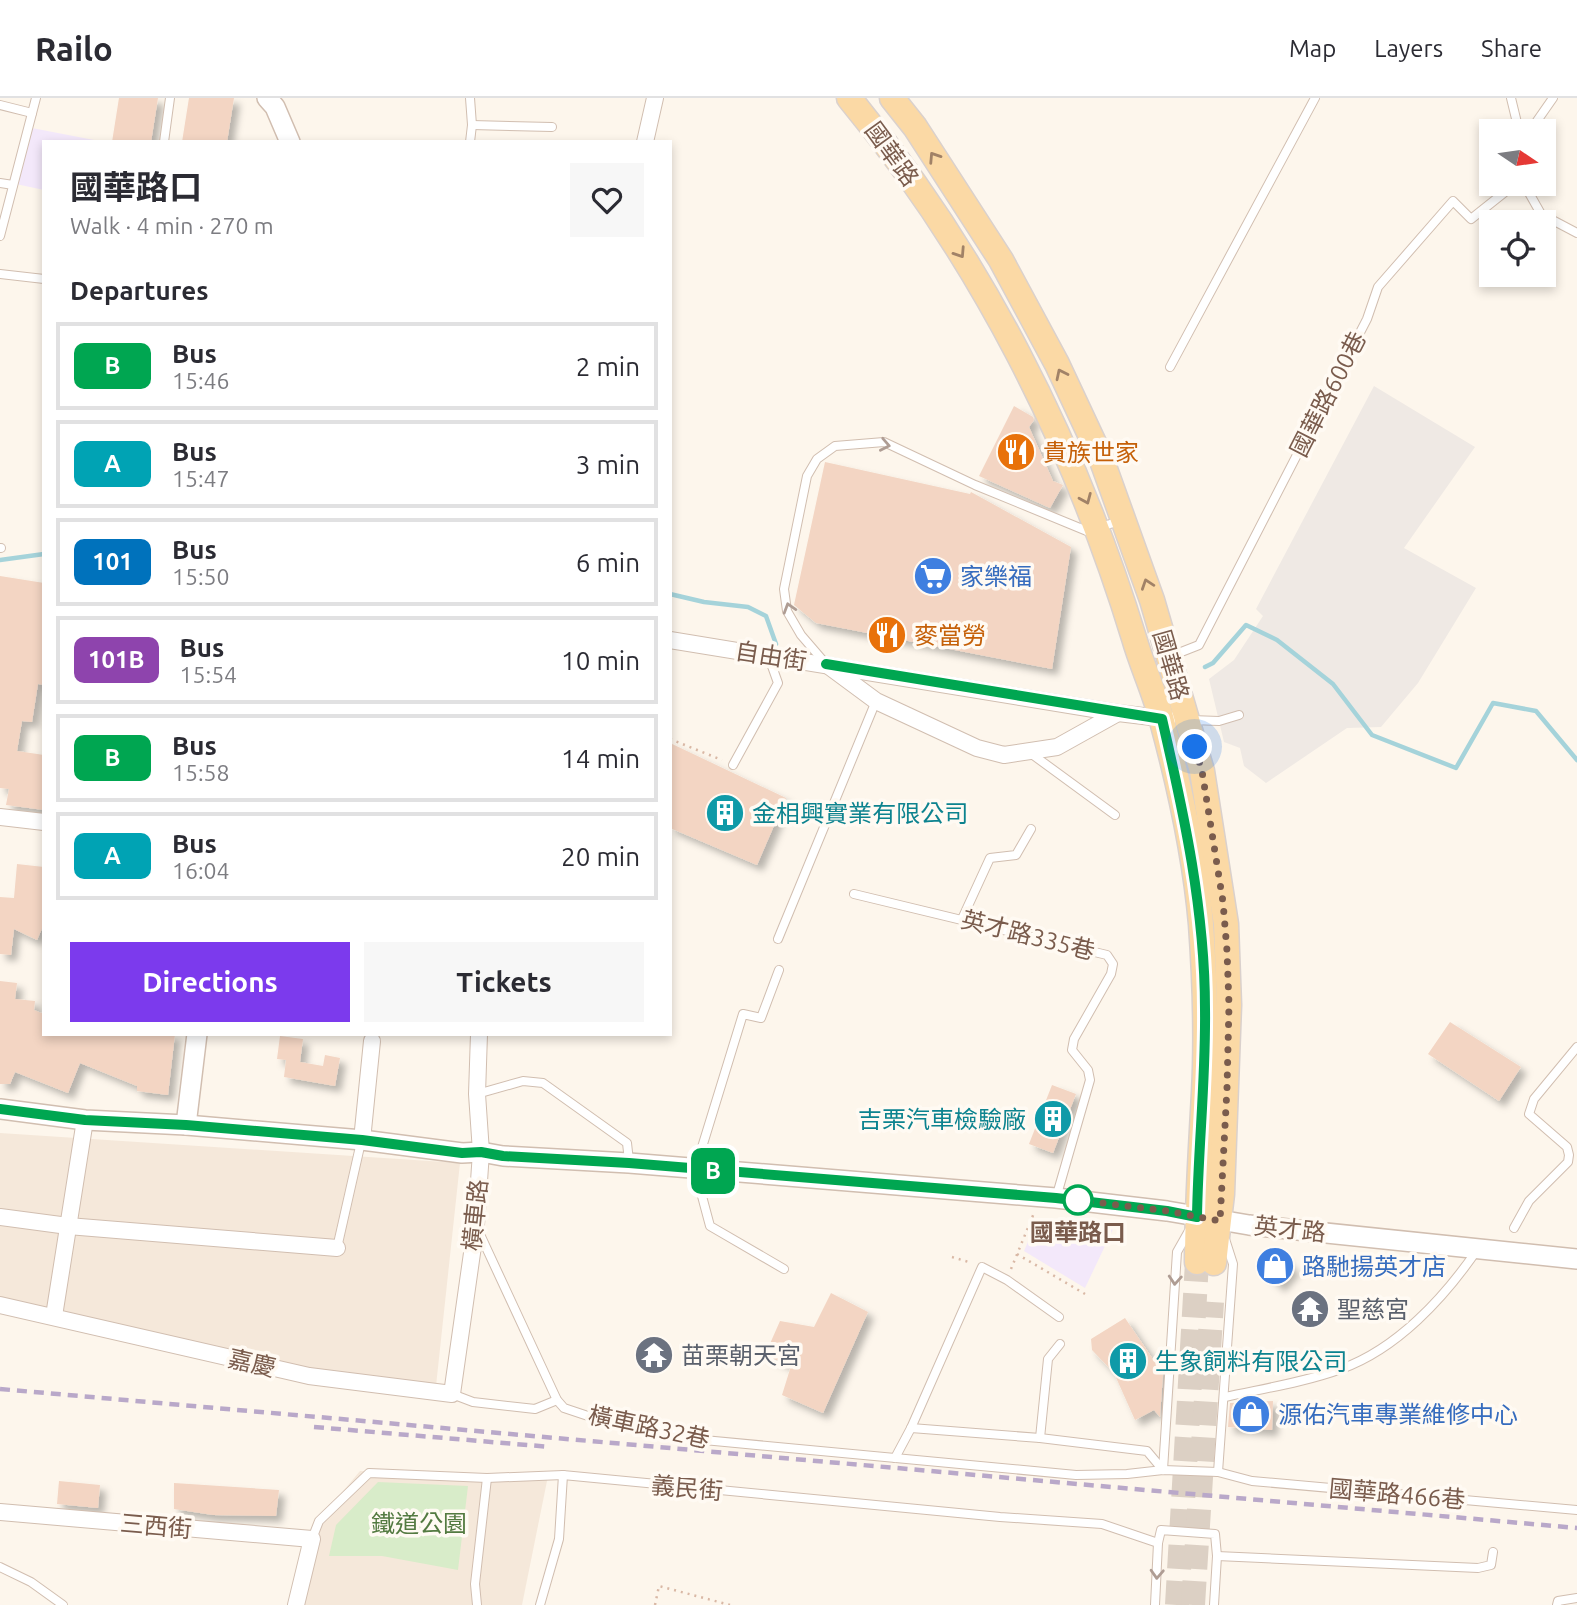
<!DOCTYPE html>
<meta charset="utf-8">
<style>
body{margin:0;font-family:Ubuntu,"Noto Sans TC",sans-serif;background:#f7f7f7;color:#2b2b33;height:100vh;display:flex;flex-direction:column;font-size:26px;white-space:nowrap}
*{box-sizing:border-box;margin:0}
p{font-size:23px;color:#7c7c81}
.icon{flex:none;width:38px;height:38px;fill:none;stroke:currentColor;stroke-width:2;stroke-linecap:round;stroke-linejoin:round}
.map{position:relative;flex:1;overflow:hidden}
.panel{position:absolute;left:42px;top:42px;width:630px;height:896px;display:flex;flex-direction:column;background:#fff;border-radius:0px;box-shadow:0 4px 10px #0003}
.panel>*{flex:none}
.badge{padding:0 14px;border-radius:10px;font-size:24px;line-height:46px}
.needle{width:46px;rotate:103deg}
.fabs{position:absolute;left:1479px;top:21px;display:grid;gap:14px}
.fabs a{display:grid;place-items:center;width:77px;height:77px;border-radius:0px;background:#fff;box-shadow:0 4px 10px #0003;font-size:35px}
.you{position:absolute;width:35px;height:35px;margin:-18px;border:5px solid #fff;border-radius:50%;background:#1a73e8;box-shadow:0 0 0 10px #1a73e833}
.map>.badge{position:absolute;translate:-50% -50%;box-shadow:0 0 0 4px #fff}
h2{padding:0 28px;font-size:26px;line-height:63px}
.round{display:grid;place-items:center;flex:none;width:74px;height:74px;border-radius:0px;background:#f7f7f7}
.headline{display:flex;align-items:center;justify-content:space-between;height:119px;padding:0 28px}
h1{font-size:33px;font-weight:700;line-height:52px}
.button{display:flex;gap:14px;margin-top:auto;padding:14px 28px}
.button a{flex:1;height:80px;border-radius:0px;background:#7c3aed;color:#fff;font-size:28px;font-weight:700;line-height:80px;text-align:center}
.button a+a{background:#f7f7f7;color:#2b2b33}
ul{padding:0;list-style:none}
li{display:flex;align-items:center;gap:21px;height:88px;margin:0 14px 10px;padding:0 14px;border:4px solid #e1e1e2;border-radius:0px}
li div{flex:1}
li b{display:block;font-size:26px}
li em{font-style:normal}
li .badge{min-width:77px;font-weight:700;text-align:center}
header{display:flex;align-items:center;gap:42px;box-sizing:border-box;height:98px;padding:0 35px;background:#fff;border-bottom:2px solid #e1e1e2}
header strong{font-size:33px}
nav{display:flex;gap:38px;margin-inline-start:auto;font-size:24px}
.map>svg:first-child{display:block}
.residential{fill:#f5e8da}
.industrial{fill:#efe9e4}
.education{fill:#f3e8fa}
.green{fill:#d8ecc9}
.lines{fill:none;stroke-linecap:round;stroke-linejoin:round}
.stream{stroke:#a5d3da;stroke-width:4.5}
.building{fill:#f3d5c3;filter:url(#shadow)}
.primary-tunnel{stroke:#dcd0c4;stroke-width:24;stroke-dasharray:24 12;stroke-linecap:butt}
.service-casing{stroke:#d1beb0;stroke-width:10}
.minor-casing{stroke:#d1beb0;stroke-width:18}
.tertiary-casing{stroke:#d1beb0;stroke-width:22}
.primary-casing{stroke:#dad1cd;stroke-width:27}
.path{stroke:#d9b8a5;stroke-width:2.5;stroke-dasharray:2 5;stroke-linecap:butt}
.service{stroke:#fff;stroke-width:8}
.minor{stroke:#fff;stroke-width:16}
.tertiary{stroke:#fff;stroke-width:19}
.primary{stroke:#fbd9a5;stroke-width:24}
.rail{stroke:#b9a8c9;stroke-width:4.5;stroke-dasharray:10 7;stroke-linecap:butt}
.oneway{stroke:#a18267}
.oneway2{stroke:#af9d94}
.line-casing{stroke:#fff;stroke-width:16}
.line{stroke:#00a651;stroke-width:10}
.walk{stroke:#7a5c4d;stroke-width:7;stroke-dasharray:0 12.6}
.stop-dot{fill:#fff;stroke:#00a651;stroke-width:3.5}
.labels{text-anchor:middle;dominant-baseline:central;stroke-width:7;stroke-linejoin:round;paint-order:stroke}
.street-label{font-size:24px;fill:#7a5c4d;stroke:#fffaf3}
.food-label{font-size:24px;fill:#c56008;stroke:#fffaf3;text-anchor:start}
.shop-label{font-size:24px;fill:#366cbe;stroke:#fffaf3;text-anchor:start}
.culture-label{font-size:24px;fill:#0d838f;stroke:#fffaf3;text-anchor:start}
.stop-label{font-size:24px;font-weight:bold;fill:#7a5c4d;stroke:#fffaf3}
.worship-label{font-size:24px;fill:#5b616d;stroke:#fffaf3;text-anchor:start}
.park-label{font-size:24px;fill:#537a41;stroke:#fffaf3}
</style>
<header>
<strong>Railo</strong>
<nav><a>Map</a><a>Layers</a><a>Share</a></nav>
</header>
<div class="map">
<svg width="1577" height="1507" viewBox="0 0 1577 1507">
<defs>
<filter id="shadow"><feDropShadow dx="6" dy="6" stdDeviation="3.5" flood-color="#0004"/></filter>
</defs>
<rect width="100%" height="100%" fill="#fdf6ec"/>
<!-- residential -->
<g class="residential">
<polygon points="0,1035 460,1065 436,1288 302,1275 0,1203"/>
<polygon points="360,1373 548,1378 522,1507 300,1507 319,1422"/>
</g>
<!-- industrial -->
<polygon class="industrial" points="1374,288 1475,349 1404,450 1476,490 1418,585 1381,629 1347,630 1266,685 1244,668 1240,650 1224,644 1209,581 1234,562 1263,518 1256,511"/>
<!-- education -->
<g class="education">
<polygon points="32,30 94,42 93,44 44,44 44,92 16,86"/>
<polygon points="1038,1121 1114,1129 1085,1190 1024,1153"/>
</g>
<!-- green -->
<polygon class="green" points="378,1384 468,1388 458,1472 382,1458 329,1458 336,1427"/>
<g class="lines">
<!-- stream -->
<g class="stream">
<polyline points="0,462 44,456"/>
<polyline points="670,496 704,504 748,509 766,518 776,546"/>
<polyline points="1205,569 1213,565 1246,527 1277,542 1333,586 1372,637 1456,670 1493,605 1536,613 1577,662"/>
</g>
</g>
<!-- building -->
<g class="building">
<polygon points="119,0 158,0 151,44 112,44"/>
<polygon points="189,0 234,0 227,44 182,44"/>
<polygon points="1014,308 1033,319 1034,322 1029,329 1053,383 1063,387 1050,410 979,378"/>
<polygon points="825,364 970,396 971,394 1071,449 1052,571 816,525 794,507"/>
<polygon points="0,478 44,485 44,587 38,586 32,624 22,623 17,653 44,657 44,712 6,707 9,691 0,690"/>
<polygon points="670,645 786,700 757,767 670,730"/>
<polygon points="17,766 44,769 44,826 37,842 14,831 11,857 0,856 0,799 14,800"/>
<polygon points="0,883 17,885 15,901 35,903 34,912 44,916 44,936 175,936 168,997 137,993 137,988 80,965 68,995 15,974 10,986 0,986"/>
<polygon points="1450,924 1521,969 1499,1003 1428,956"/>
<polygon points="280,938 303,941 300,964 323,968 325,957 340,960 335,988 284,979 286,962 277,961"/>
<polygon points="1052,987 1076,996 1053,1055 1029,1046"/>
<polygon points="1262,1154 1280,1155 1294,1171 1279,1188 1256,1166"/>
<polygon points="831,1195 868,1214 823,1315 782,1297 791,1268 765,1257 780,1223 814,1229"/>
<polygon points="1125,1220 1163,1276 1160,1319 1154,1312 1135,1322 1114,1275 1092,1252 1091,1241"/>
<polygon points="1273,1303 1272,1332 1228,1329 1230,1305"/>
<polygon points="59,1383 100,1387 98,1410 57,1406"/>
<polygon points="174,1385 279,1392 276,1418 213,1417 174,1411"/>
</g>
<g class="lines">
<!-- primary-tunnel -->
<g class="primary-tunnel">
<polyline points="1177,1507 1197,1164"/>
<polyline points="1193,1507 1212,1204"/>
</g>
<!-- service casing -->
<g class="service-casing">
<g id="service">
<polyline points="470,0 472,27 470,44"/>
<polyline points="1511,0 1519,33"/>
<polyline points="0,7 32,15"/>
<polyline points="472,27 552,29"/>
<polyline points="1530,33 1553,0"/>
<polyline points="164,44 170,0"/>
<polyline points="0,85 13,87"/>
<polyline points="1524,86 1541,116 1577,135"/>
<polyline points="0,138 36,0"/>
<polyline points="0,176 44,181"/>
<polyline points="1170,269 1315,0"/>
<polyline points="0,450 1,450"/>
<polyline points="1171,558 1199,547 1367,221 1378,189 1453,103 1471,121 1515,86"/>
<polyline points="826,566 801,537 787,513 784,491 807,378 817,361 835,348 884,344 975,387 1087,433 1120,423"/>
<polyline points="1191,622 1219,623 1239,617"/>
<polyline points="1029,654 1115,717"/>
<polyline points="733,667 778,585 768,557"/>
<polyline points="854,796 1107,857 1113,866 1111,876 1074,941 1072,952 1088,972 1090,982 1056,1100"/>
<polyline points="962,821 990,760 1016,757 1031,731"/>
<polyline points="778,841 876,603"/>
<polyline points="779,872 761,920 743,916 695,1072 710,1128 784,1171"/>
<polyline points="477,996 523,983 543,985 627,1045 629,1063"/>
<polyline points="1514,1130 1529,1103 1568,1064 1569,1057 1567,1049 1529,1016 1534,1001 1577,949"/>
<polyline points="478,1132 557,1302 564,1310 603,1323 668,1329 704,1342 1076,1377 1127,1376 1163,1372 1218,1374 1252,1383 1577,1412"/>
<polyline points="337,1150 361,1044"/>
<polyline points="452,1296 473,1304 535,1311 557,1302"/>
<path d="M1225,1299C1261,1291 1306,1284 1341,1271C1397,1251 1444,1200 1477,1152"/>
<polyline points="911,1330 1040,1340 1147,1353 1163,1372"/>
<polyline points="1040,1340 1048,1261 1060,1246"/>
<polyline points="895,1360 911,1330 982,1169 1007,1182 1059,1219"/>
<polyline points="1163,1372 1177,1154 1190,1131"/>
<polyline points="1218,1374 1233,1166 1225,1141"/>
<polyline points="312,1441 319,1423 369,1375 487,1380 563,1377 1000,1419 1102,1426 1158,1445"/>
<polyline points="1217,1458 1478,1470 1491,1467 1493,1454"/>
<polyline points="0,1469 31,1484 63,1507"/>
<polyline points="477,1507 475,1486 487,1380"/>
<polyline points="540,1507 559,1441 563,1377"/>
<polyline points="1155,1507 1158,1445 1161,1432 1215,1436 1217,1458 1214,1507"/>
<polyline points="1557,1507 1558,1503 1577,1500"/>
</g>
</g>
<!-- minor casing -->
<g class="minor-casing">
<g id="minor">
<polyline points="645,44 655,0"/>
<polyline points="670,542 1118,615 1168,621"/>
<polyline points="830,569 876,603 977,650 1004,657 1057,649 1118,615"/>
<polyline points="0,719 44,724"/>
<polyline points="362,1042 372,943"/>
<polyline points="0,1119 68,1128 337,1150"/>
<polyline points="0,1207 309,1278 452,1296 476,1127 481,1054 477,996 479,936"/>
<polyline points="54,1218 85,1022"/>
<polyline points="0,1414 312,1441 296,1507"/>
</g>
</g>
<!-- tertiary casing -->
<g class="tertiary-casing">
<g id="tertiary">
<polyline points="267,0 275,9 290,44"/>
<polyline points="0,1011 85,1022 186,1027 362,1042 462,1055 481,1054 503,1058 629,1065 1056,1100 1167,1113 1249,1127 1577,1161"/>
<polyline points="186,1027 197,936"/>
</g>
</g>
<!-- primary casing -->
<g class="primary-casing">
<g id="primary">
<path d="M849,0C980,158 1074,344 1134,540C1142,568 1155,595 1162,623C1180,689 1195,758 1201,826C1205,882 1207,939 1204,995C1201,1052 1197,1107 1197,1164"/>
<polyline points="892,0 915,29 1001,162 1057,266 1101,360 1152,502 1202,673 1226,826 1229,907 1222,1096 1214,1165"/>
</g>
</g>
<!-- path -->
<g class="path">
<polyline points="670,641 722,662"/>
<polyline points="1017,1156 1085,1196"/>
<polyline points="952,1159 972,1165"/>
<polyline points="1011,1171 1034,1115"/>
<polyline points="655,1507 659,1488 730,1507"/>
</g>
<!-- service -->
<use href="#service" class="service"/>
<!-- minor -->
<use href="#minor" class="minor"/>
<!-- tertiary -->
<use href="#tertiary" class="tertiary"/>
<!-- primary -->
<use href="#primary" class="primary"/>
<!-- rail -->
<g class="rail">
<polyline points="0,1291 1577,1430"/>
<polyline points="314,1329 551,1349"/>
</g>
</g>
<!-- one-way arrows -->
<defs><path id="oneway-chevron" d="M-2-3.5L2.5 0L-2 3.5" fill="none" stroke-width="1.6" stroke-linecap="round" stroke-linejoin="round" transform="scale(1.75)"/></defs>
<g class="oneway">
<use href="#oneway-chevron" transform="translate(934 59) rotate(-123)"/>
<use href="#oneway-chevron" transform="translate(960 155) rotate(57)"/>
<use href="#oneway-chevron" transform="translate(1061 276) rotate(-116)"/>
<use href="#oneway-chevron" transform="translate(1086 401) rotate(67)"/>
<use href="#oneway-chevron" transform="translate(1147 486) rotate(-109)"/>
</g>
<g class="oneway2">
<use href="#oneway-chevron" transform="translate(885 347) rotate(11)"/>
<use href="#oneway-chevron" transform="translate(789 510) rotate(-107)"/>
<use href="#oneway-chevron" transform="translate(1175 1182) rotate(94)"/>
<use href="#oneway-chevron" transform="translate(1157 1476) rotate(93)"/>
</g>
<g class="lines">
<!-- line casing -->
<g class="line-casing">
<path id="line" d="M0,1011L85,1022L186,1027L362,1042L462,1055L481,1054L503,1058L629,1065L1056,1100L1167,1113L1197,1119C1198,1050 1206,981 1205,911C1205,812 1184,716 1162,621L826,566"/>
</g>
<!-- line -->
<use href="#line" class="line"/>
<!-- walk -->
<polyline class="walk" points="1078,1102 1167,1113 1220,1123 1227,990 1229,907 1227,853 1223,804 1202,673 1195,649"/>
</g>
<!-- icons -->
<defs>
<g id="restaurant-disc" transform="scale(2.0125)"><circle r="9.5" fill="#e8710a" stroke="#fffaf3"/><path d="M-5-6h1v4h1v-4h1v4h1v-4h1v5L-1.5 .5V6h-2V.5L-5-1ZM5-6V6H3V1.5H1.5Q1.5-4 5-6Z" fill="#fff"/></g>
<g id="supermarket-disc" transform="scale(2.0125)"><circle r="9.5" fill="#3f7fe0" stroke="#fffaf3"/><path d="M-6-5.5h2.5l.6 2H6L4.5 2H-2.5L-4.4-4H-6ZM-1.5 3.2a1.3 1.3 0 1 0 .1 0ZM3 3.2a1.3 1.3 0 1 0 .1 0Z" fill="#fff"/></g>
<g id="building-disc" transform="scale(2.0125)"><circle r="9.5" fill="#0f9aa8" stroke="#fffaf3"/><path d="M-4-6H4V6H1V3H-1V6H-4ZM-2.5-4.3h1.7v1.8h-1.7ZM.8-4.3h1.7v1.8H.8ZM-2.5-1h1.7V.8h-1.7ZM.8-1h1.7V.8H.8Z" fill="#fff"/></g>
<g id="shop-disc" transform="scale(2.0125)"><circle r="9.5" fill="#3f7fe0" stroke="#fffaf3"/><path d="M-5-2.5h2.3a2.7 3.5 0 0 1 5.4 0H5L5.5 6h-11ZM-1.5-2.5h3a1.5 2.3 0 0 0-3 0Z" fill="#fff"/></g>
<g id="temple-disc" transform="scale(2.0125)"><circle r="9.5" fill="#6b7280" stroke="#fffaf3"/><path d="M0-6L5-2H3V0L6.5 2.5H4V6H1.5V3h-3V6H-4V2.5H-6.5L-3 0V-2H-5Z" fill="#fff"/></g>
</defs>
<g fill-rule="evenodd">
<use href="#restaurant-disc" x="1016" y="354"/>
<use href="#supermarket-disc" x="933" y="478"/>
<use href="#restaurant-disc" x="887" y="537"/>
<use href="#building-disc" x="725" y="715"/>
<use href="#building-disc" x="1053" y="1021"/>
<use href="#shop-disc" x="1275" y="1168"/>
<use href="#temple-disc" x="1310" y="1211"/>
<use href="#temple-disc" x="654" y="1257"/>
<use href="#building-disc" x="1128" y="1263"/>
<use href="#shop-disc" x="1251" y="1316"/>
</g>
<!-- markers -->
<circle class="stop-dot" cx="1078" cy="1102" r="14"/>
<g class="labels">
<!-- street labels -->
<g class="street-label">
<text transform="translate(892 56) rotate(54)">國華路</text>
<text transform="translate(1328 296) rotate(-63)">國華路600巷</text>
<text transform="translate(771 558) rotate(9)">自由街</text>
<text transform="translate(1171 567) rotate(74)">國華路</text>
<text transform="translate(1028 837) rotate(14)">英才路335巷</text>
<text transform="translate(475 1117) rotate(-84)">橫車路</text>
<text transform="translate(1290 1131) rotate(6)">英才路</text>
<text transform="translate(252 1265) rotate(13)">嘉慶</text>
<text transform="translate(649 1329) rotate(12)">橫車路32巷</text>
<text transform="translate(687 1390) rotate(5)">義民街</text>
<text transform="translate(1397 1396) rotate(5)">國華路466巷</text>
<text transform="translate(156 1428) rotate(5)">三西街</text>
</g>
<!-- food labels -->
<g class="food-label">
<text x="1043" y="354">貴族世家</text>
<text x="914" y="537">麥當勞</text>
</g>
<!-- shop labels -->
<g class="shop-label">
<text x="960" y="478">家樂福</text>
<text x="1302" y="1168">路馳揚英才店</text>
<text x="1278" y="1316">源佑汽車專業維修中心</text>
</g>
<!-- culture labels -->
<g class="culture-label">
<text x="752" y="715">金相興實業有限公司</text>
<text x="1026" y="1021" text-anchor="end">吉栗汽車檢驗廠</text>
<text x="1155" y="1263">生象飼料有限公司</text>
</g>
<!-- stop labels -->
<g class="stop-label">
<text x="1078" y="1134">國華路口</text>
</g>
<!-- worship labels -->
<g class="worship-label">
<text x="1337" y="1211">聖慈宮</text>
<text x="681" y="1257">苗栗朝天宮</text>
</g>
<!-- park labels -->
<g class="park-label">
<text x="419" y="1425">鐵道公園</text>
</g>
</g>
</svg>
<div class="fabs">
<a><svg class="needle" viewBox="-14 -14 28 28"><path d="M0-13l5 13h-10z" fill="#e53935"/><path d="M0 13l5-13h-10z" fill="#7c7c81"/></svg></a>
<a><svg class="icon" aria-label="locate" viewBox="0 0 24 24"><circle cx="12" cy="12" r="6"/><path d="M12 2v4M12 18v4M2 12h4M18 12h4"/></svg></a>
</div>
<div class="you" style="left:1195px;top:649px"></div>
<b class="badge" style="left:713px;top:1073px;background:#00a651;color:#fff">B</b>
<section class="panel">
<div class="headline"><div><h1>國華路口</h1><p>Walk · 4 min · 270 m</p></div><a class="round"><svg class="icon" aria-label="heart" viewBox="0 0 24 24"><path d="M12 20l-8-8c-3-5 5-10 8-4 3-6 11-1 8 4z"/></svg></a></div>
<h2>Departures</h2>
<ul>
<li><span class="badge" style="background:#00a651;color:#fff">B</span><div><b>Bus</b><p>15:46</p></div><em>2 min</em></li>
<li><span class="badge" style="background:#00a3b4;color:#fff">A</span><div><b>Bus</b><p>15:47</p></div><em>3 min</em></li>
<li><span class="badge" style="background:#0072bc;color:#fff">101</span><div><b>Bus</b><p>15:50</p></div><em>6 min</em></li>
<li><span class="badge" style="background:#8e44ad;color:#fff">101B</span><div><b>Bus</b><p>15:54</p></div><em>10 min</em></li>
<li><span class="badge" style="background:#00a651;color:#fff">B</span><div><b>Bus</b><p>15:58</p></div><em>14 min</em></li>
<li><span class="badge" style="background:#00a3b4;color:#fff">A</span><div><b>Bus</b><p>16:04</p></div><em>20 min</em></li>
</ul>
<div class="button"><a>Directions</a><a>Tickets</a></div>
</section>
</div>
